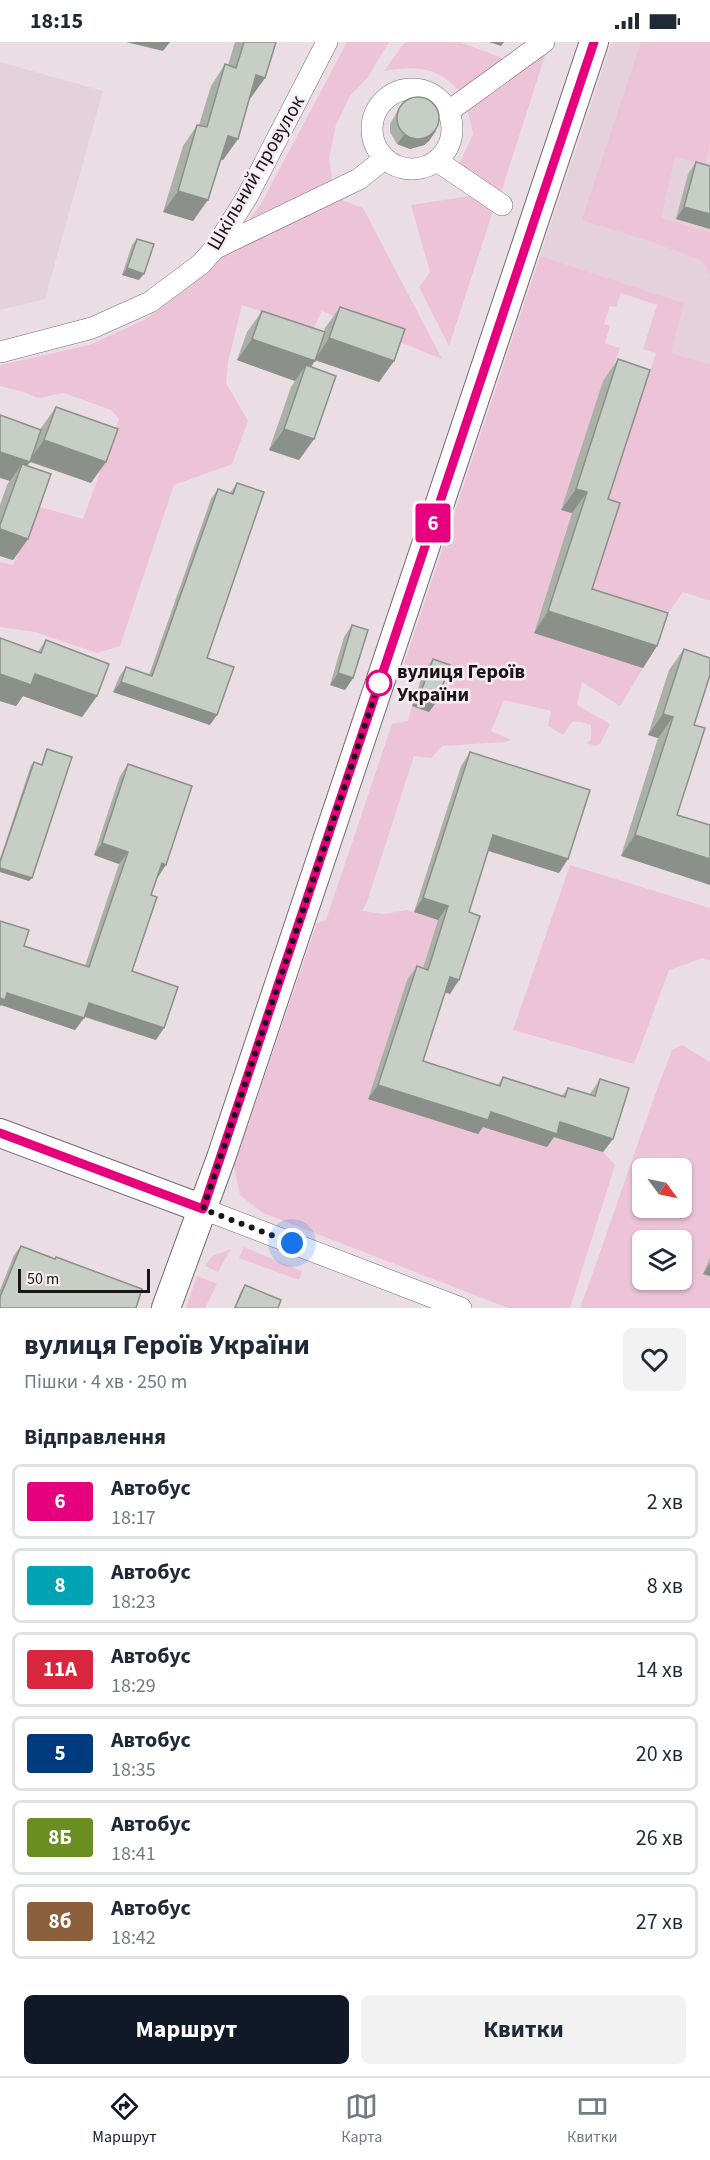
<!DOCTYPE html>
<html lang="uk">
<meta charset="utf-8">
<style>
body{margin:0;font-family:"Source Sans 3",sans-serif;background:#f2f2f3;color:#1f2937;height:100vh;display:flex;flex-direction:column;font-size:22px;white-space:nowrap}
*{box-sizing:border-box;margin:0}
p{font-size:20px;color:#747a83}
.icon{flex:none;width:33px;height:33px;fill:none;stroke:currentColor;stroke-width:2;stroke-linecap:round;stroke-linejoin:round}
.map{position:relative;height:1266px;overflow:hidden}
.sheet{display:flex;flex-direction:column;background:#fff;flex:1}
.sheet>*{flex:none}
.badge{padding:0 12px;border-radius:4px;font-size:21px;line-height:39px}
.needle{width:39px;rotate:123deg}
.controls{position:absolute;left:632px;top:1116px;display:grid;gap:12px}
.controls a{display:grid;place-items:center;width:60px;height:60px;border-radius:9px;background:#fff;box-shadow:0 2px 4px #0004;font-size:30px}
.scale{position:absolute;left:18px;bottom:15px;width:132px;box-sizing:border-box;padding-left:6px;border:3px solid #191517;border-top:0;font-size:16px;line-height:21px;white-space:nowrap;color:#191517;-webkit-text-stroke:4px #f7ecf1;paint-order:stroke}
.you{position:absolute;width:30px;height:30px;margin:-15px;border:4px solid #fff;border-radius:50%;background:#1a73e8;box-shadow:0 0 0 9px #1a73e833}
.map>.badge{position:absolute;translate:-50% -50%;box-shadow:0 0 0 3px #fff}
h2{padding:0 24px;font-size:22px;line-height:54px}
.round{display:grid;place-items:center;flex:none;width:63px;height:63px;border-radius:9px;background:#f2f2f3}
.headline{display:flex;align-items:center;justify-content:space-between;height:102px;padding:0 24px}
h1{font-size:28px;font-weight:700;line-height:45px}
.primary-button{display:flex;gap:12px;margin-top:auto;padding:12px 24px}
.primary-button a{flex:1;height:69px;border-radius:9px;background:#111827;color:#fff;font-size:24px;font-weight:700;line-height:69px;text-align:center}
.primary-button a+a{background:#f2f2f3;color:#1f2937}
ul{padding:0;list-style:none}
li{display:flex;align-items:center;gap:18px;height:75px;margin:0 12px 9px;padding:0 12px;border:3px solid #e0e1e3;border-radius:9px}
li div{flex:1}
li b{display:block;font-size:22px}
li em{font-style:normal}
li .badge{min-width:66px;font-weight:700;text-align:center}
.status{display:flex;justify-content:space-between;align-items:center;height:42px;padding:0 30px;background:#fff;direction:ltr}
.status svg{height:16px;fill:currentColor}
.tab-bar{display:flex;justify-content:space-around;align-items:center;height:84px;border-top:2px solid #e0e1e3;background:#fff;font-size:16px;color:#747a83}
.tab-bar a{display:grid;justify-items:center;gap:3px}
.tab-bar .active{color:#111827}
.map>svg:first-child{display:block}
.built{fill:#e4d1da}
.green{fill:#edc3d8;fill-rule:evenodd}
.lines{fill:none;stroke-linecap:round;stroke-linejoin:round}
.street-casing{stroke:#756b6f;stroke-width:22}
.secondary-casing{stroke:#756b6f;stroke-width:30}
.street{stroke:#fff;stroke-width:21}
.secondary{stroke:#fff;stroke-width:28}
.wall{fill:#abb1a9}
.shaded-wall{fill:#8b908a}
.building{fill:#c7cec5;stroke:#8b908a;stroke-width:1.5}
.line-casing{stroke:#fff;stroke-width:14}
.line{stroke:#e6007e;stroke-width:9}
.walk{stroke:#191517;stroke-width:6;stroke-dasharray:0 10.8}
.stop-dot{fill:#fff;stroke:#e6007e;stroke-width:3}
.labels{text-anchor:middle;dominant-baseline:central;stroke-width:5;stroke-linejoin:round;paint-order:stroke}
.street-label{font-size:20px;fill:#191517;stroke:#f7ecf1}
.stop-label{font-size:20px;font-weight:bold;fill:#191517;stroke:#f7ecf1;text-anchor:start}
</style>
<div class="status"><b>18:15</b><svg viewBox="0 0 49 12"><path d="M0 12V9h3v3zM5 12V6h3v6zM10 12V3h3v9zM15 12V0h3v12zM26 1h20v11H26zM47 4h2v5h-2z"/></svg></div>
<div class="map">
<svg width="710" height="1266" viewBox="0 0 710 1266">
<rect width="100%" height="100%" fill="#eadee4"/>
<!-- built -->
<g class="built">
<polygon points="612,0 710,0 710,322 671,311 684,261 540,214"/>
<polygon points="0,20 103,49 45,257 0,268"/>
</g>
<!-- green -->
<g class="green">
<polygon points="347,0 389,0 368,35 350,54 336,83 329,116 332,138 246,182 261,162"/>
<path d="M405,0H459L508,18L463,54C441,25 418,23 384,29Z"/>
<polygon points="641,0 710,0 710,102 705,122 675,115 661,176 710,190 710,232 702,219 653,200 582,178"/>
<polygon points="547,7 500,154 457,127 473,92 467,65"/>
<polygon points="470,154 493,169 449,304 419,245 430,230 411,163"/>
<polygon points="339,157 363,166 442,317 322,269 313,287 242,263 228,320 226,341 248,379 232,422 174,443 120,604 97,611 35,590 0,585 0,520 13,523 37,464 83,477 119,377 111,368 64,351 38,356 27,351 0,344 0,323 89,303 144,278 179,252 219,214"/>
<polygon points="540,214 684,261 671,311 710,322 710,559 683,550 653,592 577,568 593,478 635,349 643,351 656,311 643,307 657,263 621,251 616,265 610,264 604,282 610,284 605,301 620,306 561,467 572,471 534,590 643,626 620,664 582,640 577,663 610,682 600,702 596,704 586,701 591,698 591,683 581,680 572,680 563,693 548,684 551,669 504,658 491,689 511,698 505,700 442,704 431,716 414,714 367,860 362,869 384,872 407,868 438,878 418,942 407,938 368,1057 481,1084 551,1094 603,1110 615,1123 570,1266 508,1266 263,1171 240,1153 234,1124 317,881 326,878 392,682 408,679 412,664 429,670 424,629 404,622"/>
<polygon points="570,823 710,866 710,919 703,916 669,928 634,1022 513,988"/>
<path d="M682,1003L710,1020V1215L703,1231L710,1234V1266H580C612,1180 639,1093 672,1008ZM642,1126H681V1166H642ZM642,1198H681V1238H642Z"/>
<polygon points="244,1205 302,1229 299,1238 239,1216"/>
<polygon points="231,1207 218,1230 205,1224 212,1214"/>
<polygon points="197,1234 217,1242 205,1266 186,1266"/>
</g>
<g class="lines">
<!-- street casing -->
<g class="street-casing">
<g id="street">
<circle cx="412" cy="87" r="40"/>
<polyline points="449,69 544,0"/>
<polyline points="437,119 502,163"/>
<polyline points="216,206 359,137 384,117"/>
<polyline points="0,310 92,286 150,260 201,222 215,206 247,155 327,0"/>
<polyline points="203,1167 461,1266"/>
</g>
</g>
<!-- secondary casing -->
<g class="secondary-casing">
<g id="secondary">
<polyline points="0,1091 203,1167"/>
<polyline points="166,1266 221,1116 594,0"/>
</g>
</g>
<!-- street -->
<use href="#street" class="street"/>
<!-- secondary -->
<use href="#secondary" class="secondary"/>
</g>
<!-- wall -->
<g class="wall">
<polygon points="235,0 276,0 265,36 249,57 238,97 223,118 220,117 193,179 163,170 183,104 197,83 199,83 211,44 225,22 228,23"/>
<polygon points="403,60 429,99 424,103 410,107 397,102 390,90 390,82 397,70"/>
<polygon points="696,120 710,187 676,177 688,132"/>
<polygon points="137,197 139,238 122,233 132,203"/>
<polygon points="340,265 394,319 379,340 315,318 311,325 314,397 299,418 269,408 291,345 295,339 237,318 247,290 262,269 324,290 325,286"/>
<polygon points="618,317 608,457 592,547 657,604 643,626 534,591 572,471 561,468 603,339"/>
<polygon points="56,365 91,441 30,420 27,424 28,497 13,518 0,514 0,463 7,443 41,386"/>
<polygon points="237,441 207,616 210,683 113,650 119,635 126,625 149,633 211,457 218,447 230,451"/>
<polygon points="352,583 353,636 345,648 330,643 344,595"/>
<polygon points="0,596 38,610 46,598 97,654 82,675 23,654 16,664 0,659"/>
<polygon points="684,607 694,683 677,773 621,814 658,696 648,693 669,628"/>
<polygon points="433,617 437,659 429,670 412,664 424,629"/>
<polygon points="47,707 29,839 0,830 0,817 31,723 34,720 41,723 45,710"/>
<polygon points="470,710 559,831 488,809 469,870 450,952 445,950 423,1019 498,1043 503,1035 562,1054 568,1046 590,1052 600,1037 613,1097 603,1110 554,1095 547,1105 483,1085 478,1092 368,1057 407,938 417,924 423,926 438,878 414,870 461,724"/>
<polygon points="128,722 158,835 151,853 132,929 156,998 84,975 75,988 1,963 0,964 0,879 24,904 85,924 119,822 94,813 120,734"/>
<polygon points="21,1204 54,1217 56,1215 136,1266 0,1266 0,1248 14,1213"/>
<polygon points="710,1215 710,1234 703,1232"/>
<polygon points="245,1243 278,1266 234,1266 241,1249"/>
</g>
<!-- shaded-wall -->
<g class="shaded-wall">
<polygon points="126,0 170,0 163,9"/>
<polygon points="489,0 504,0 501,4"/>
<polygon points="256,33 265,36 250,57 242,55"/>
<polygon points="436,89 429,99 424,103 410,107 397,102 404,93"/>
<polygon points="228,94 238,97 223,118 213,115"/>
<polygon points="178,149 208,158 193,179 163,170"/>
<polygon points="684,165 710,172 710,187 676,177"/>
<polygon points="127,226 144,232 139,238 122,233"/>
<polygon points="329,296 394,319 379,340 315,318"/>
<polygon points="252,297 315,319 300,340 306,323 295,339 237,318"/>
<polygon points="284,387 314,397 299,418 269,408"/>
<polygon points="44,398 106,420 91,441 29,419"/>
<polygon points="0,410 30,420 15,441 22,422 10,439 0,436"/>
<polygon points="576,447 587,450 572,471 561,468"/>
<polygon points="0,487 28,497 13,518 0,514"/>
<polygon points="548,569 657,604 643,626 534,591"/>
<polygon points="338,631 353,636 345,648 330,643"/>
<polygon points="0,632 35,632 97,654 82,675 23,654 16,664 0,659"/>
<polygon points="121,640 217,673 210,683 113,650"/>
<polygon points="420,652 437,659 429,670 412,664"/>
<polygon points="663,672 673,675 658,696 648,693"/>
<polygon points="493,793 568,817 559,831 483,807"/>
<polygon points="635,793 710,817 710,843 621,814"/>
<polygon points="102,801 128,810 119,822 94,813"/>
<polygon points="162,821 166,823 158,835 153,833"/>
<polygon points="0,826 32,836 29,839 0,830"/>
<polygon points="423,856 448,864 438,878 414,870"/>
<polygon points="450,935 459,938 450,952 441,949"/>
<polygon points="7,951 84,976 75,988 1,963 0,964 0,956"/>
<polygon points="89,961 164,986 156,998 80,973"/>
<polygon points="378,1043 491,1070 560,1080 613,1097 603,1110 554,1095 547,1105 483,1085 478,1092 368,1057"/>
<polygon points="710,1222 710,1234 703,1232"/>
</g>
<!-- building -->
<g class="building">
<polygon points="244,0 276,0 265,36 256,33 238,97 228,94 208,158 178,149 197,83 207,85 225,22 236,26"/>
<circle cx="418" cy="76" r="21"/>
<polygon points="696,120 710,124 710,172 684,165"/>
<polygon points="137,197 154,202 144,232 127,226"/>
<polygon points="340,265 405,287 394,319 329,296"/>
<polygon points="262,269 325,290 315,319 252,297"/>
<polygon points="618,317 650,328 608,457 620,461 592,547 668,571 657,604 548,569 587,450 576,447"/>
<polygon points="306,323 336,334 314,397 284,387"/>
<polygon points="56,365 118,387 106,420 44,398"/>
<polygon points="0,373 41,388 30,420 0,410"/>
<polygon points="22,422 51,432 28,497 0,487 0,483"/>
<polygon points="237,441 264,450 207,616 234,625 217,673 121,640 126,625 152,634 218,447 233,452"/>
<polygon points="352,583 368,588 353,636 338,631"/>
<polygon points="0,596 41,611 46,598 109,622 97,654 35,632 31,643 0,632"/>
<polygon points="684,607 710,616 710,633 694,683 705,686 677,773 710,783 710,817 635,793 673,675 663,672"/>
<polygon points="433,617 450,623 437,659 420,652"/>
<polygon points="47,707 72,715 32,836 0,826 0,820 34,720 42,723"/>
<polygon points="470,710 590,748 568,817 493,793 469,870 480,874 459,938 450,935 423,1019 500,1044 503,1035 565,1055 568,1046 595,1054 600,1037 629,1046 613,1097 560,1080 557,1092 491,1070 488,1078 378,1043 417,924 428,928 448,864 423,856"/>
<polygon points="128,722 192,744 166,823 162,821 151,853 157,855 132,929 178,945 164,986 89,961 84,976 7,951 5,958 0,956 0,879 29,888 24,904 89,925 128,810 102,801"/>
<polygon points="21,1204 55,1217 56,1215 142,1247 136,1266 0,1266 0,1255"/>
<polygon points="245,1243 281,1258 278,1266 235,1266"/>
</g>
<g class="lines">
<!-- line casing -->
<g class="line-casing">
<polyline id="line" points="0,1091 203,1167 594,0"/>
</g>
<!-- line -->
<use href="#line" class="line"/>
<!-- walk -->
<polyline class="walk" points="292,1201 203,1167 379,641"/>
</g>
<!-- markers -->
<circle class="stop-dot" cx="379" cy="641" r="12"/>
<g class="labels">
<!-- street labels -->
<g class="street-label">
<text transform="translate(256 131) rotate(-60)">Шкільний провулок</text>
</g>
<!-- stop labels -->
<g class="stop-label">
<text x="397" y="630">вулиця Героїв<tspan x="397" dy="23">України</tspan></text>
</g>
</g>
</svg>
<div class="controls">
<a><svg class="needle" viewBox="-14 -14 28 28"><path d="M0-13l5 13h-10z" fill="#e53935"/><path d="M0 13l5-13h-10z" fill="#747a83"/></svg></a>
<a><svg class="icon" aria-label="layers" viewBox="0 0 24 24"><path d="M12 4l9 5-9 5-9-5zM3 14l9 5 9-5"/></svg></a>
</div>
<div class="scale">50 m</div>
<div class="you" style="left:292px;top:1201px"></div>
<b class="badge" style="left:433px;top:481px;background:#e6007e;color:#fff">6</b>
</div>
<section class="sheet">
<div class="headline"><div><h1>вулиця Героїв України</h1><p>Пішки · 4 хв · 250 m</p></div><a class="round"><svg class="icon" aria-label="heart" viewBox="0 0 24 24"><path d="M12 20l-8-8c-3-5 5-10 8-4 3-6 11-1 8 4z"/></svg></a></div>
<h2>Відправлення</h2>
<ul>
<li><span class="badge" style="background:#e6007e;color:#fff">6</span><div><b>Автобус</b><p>18:17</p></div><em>2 хв</em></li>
<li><span class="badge" style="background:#00a3b4;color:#fff">8</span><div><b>Автобус</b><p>18:23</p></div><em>8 хв</em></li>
<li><span class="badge" style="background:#d7263d;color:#fff">11А</span><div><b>Автобус</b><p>18:29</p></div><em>14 хв</em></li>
<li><span class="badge" style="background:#003b80;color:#fff">5</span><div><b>Автобус</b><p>18:35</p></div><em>20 хв</em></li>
<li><span class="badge" style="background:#6b8e23;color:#fff">8Б</span><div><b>Автобус</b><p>18:41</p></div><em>26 хв</em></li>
<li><span class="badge" style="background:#8b5e3c;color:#fff">8б</span><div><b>Автобус</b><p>18:42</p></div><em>27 хв</em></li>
</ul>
<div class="primary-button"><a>Маршрут</a><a>Квитки</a></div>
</section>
<nav class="tab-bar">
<a class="active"><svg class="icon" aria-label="directions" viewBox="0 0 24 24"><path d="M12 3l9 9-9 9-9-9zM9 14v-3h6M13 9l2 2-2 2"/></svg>Маршрут</a>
<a><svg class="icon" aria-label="map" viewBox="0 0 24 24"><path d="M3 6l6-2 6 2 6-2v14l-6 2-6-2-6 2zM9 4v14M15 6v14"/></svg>Карта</a>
<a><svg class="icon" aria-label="tickets" viewBox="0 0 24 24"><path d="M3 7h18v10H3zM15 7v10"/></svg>Квитки</a>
</nav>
